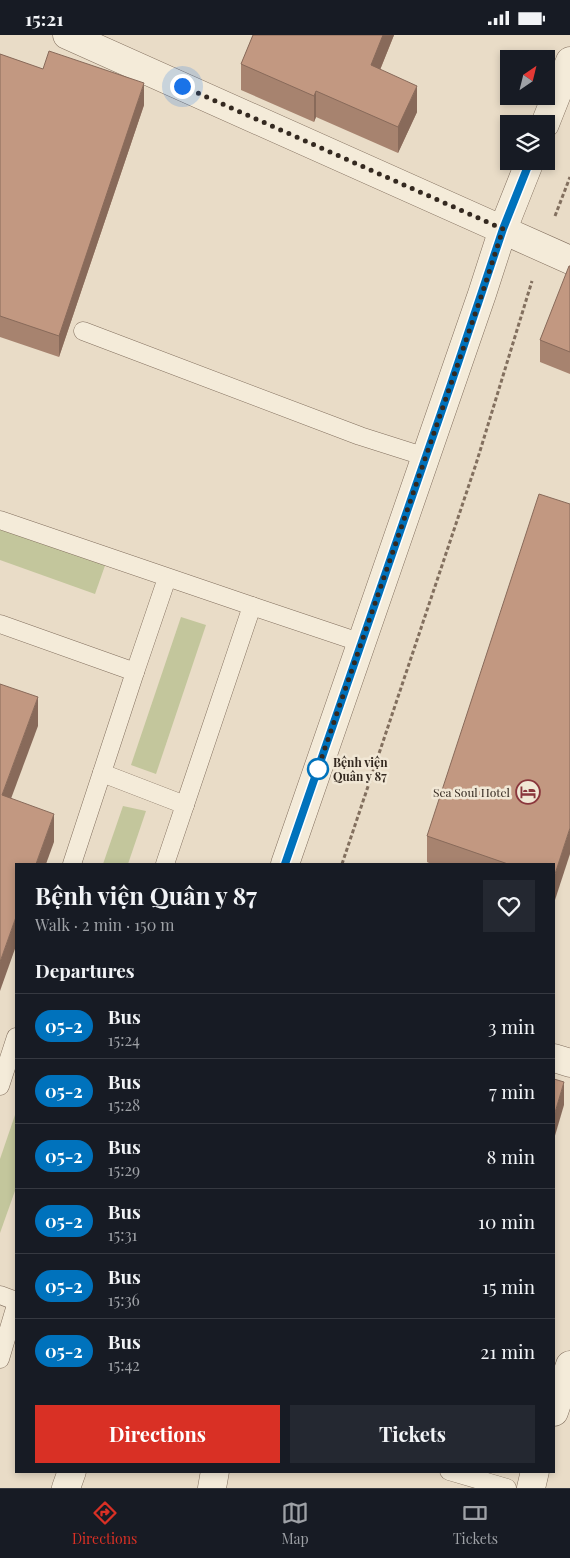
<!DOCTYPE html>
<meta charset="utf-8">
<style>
body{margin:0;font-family:"Playfair Display",serif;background:#242831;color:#f1f3f6;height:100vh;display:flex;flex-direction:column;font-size:19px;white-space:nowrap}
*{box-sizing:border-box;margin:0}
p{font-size:16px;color:#9ea1a6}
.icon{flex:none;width:28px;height:28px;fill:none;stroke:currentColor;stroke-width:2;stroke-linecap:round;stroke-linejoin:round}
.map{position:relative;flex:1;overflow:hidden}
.sheet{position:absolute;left:15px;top:828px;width:540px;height:610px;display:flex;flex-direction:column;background:#171b24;border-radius:0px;box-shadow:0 2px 8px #0003}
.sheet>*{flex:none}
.badge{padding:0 10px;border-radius:16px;font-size:18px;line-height:32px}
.needle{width:32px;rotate:35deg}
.fabs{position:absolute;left:500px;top:15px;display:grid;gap:10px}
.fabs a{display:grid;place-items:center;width:55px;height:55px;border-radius:0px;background:#171b24;box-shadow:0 2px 8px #0003;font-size:25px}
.you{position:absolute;width:25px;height:25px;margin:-12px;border:4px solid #fff;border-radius:50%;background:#1a73e8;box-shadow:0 0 0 8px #1a73e833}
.map>.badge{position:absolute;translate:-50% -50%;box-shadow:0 0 0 2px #fff}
h2{padding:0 20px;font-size:19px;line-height:45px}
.round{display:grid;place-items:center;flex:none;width:52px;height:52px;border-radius:0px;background:#242831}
.head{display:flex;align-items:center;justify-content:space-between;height:85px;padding:0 20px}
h1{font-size:24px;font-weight:700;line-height:38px}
.button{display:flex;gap:10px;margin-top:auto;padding:10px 20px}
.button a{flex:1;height:58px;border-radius:0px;background:#d93025;color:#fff;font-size:20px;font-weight:700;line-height:58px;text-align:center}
.button a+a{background:#242831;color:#f1f3f6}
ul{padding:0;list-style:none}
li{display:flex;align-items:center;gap:15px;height:65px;padding:0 20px;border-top:1px solid #363941}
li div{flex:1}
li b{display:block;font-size:19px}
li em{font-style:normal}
li .badge{min-width:55px;font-weight:700;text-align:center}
.status{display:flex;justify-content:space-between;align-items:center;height:35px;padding:0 25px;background:#171b24;direction:ltr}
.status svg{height:14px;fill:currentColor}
.menu{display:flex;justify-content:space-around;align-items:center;height:70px;border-top:1px solid #363941;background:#171b24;font-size:14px;color:#9ea1a6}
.menu a{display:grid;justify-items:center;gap:2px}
.menu .selected{color:#d93025}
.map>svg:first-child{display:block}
.green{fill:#c3c69c}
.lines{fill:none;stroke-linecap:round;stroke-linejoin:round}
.service-casing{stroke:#826f5e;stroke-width:19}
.minor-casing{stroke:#826f5e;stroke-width:29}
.tertiary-casing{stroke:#826f5e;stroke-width:29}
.path{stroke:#826f5e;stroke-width:3;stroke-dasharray:4 2.5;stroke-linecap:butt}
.service{stroke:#f4ebd9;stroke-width:18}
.minor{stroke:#f4ebd9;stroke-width:28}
.tertiary{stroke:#f4ebd9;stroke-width:28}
.wall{fill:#a7836f}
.shaded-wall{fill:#886a5a}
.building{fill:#c29881;stroke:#886a5a}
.line-casing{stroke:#fff;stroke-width:11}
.line{stroke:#0072bc;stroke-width:8}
.walk{stroke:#342920;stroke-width:5;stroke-dasharray:0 9}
.stop-dot{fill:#fff;stroke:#0072bc;stroke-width:2.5}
.labels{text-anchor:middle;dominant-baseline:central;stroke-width:5;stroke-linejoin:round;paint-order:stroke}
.stop-label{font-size:12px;font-weight:bold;fill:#342920;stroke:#f1e7d5;text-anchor:start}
.poi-label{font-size:12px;fill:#342920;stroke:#f1e7d5;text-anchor:end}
</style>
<div class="status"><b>15:21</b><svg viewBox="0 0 49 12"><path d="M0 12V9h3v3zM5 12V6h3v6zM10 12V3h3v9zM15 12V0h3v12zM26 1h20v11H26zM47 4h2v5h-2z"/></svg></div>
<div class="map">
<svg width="570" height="1453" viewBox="0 0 570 1453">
<rect width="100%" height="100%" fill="#e9dcc7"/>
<!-- green -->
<g class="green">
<polygon points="0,485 108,522 95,559 0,525"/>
<polygon points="181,582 206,590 156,739 131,730"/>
<polygon points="123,771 146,776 128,829 103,829"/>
<polygon points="15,1080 16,1153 0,1198 0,1124"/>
</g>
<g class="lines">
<!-- service casing -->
<g class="service-casing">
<g id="service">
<polyline points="83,296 360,401 426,422"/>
<polyline points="0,485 252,571 165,829"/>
<polyline points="252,571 362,608"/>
<polyline points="0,589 135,637 72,829"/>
<polyline points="135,637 167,543"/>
<polyline points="102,738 185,770"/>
<polyline points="0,1051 16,1002"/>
<polyline points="0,1260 16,1266"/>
<polyline points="0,1324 16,1270"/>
<polyline points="449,1436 507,1453"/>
</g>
</g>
<!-- minor casing -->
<g class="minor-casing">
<g id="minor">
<polyline points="67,0 570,225"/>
<polyline points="554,1377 570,1330"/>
<polyline points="212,1453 215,1436"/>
<polyline points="531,1453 535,1436"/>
</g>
</g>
<!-- tertiary casing -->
<g class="tertiary-casing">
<g id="tertiary">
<polyline points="545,89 570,26"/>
<polyline points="285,829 482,259 503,194 530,126"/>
<polyline points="554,1023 570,1028"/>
<polyline points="66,1453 72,1436"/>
</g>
</g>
<!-- path -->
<g class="path">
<polyline points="555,181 570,142"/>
<polyline points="342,829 476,429 532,246"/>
</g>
<!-- service -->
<use href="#service" class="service"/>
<!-- minor -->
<use href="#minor" class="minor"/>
<!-- tertiary -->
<use href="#tertiary" class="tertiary"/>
</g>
<!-- wall -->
<g class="wall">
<polygon points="253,0 394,0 380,35 417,77 398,118 316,82 314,87 241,55 241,29"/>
<polygon points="0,19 144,70 59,322 0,302"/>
<polygon points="570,231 570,339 540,327 540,305"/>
<polygon points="427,801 554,829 431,829 427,827"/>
</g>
<!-- shaded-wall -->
<g class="shaded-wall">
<polygon points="383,0 394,0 371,57 371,30"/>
<polygon points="144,48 144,70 59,322 59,301"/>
<polygon points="417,51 417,77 398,118 398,92"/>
<polygon points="316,56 316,82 314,87 314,61"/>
<polygon points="38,662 38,691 2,788 2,760"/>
<polygon points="54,779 54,807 46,829 36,829"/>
<polygon points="570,793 570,819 554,868 554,842"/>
<polygon points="16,882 16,911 0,956 0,927"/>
<polygon points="564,1047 564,1070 554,1104 554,1081"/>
</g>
<!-- building -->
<g class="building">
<polygon points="253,0 383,0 371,30 417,51 398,92 316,56 314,61 241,29"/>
<polygon points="49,16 144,48 59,301 0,281 0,19 43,34"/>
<polygon points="569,231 570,231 570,317 540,305"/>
<polygon points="539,459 570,469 570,793 554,842 554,829 508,829 427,801"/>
<polygon points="0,649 38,662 2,760 54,779 36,829 16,829 16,882 0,927"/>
<polygon points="554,1044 564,1047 554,1081"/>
</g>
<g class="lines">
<!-- line casing -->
<g class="line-casing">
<polyline id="line" points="285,829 451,349 503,194 530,126"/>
</g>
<!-- line -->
<use href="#line" class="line"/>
<!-- walk -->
<polyline class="walk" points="182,51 503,194 482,259 317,736 318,734"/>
</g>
<!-- icons -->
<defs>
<g id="hotel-ring" transform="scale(1.25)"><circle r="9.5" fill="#f1e7d5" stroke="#8a363c" stroke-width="1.5"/><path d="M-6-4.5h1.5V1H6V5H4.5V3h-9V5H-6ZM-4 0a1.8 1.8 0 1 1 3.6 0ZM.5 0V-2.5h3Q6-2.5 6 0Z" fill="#8a363c"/></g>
</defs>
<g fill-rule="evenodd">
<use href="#hotel-ring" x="528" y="757"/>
</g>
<!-- markers -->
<circle class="stop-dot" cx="318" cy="734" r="10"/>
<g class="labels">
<!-- stop labels -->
<g class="stop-label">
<text x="333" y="727">Bệnh viện<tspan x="333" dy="14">Quân y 87</tspan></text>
</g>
<!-- poi labels -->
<g class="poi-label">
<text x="510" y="757">Sea Soul Hotel</text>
</g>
</g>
</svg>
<div class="fabs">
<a><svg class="needle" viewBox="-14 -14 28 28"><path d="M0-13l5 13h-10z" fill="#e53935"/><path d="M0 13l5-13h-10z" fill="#9ea1a6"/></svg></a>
<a><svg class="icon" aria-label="layers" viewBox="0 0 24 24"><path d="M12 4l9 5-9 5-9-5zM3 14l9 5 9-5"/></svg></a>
</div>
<div class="you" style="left:182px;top:51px"></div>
<section class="sheet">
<div class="head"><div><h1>Bệnh viện Quân y 87</h1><p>Walk · 2 min · 150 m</p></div><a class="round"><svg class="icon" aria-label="heart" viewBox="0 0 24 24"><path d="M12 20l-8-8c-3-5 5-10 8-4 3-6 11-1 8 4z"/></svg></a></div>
<h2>Departures</h2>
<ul>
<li><span class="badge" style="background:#0072bc;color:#fff">05-2</span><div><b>Bus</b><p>15:24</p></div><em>3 min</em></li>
<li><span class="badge" style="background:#0072bc;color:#fff">05-2</span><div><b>Bus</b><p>15:28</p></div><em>7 min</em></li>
<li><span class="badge" style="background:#0072bc;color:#fff">05-2</span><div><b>Bus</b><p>15:29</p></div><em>8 min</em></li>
<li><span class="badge" style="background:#0072bc;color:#fff">05-2</span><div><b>Bus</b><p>15:31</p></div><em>10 min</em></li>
<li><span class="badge" style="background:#0072bc;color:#fff">05-2</span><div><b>Bus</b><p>15:36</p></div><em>15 min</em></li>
<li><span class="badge" style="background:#0072bc;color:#fff">05-2</span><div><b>Bus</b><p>15:42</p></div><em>21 min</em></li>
</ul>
<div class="button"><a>Directions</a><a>Tickets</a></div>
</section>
</div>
<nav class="menu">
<a class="selected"><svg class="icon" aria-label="directions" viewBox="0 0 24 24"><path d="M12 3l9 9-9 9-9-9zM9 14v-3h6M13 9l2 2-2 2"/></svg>Directions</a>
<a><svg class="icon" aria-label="map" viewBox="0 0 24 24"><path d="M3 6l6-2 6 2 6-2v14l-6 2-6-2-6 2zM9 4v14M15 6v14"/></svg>Map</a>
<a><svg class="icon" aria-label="tickets" viewBox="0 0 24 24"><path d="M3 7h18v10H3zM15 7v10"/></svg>Tickets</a>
</nav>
